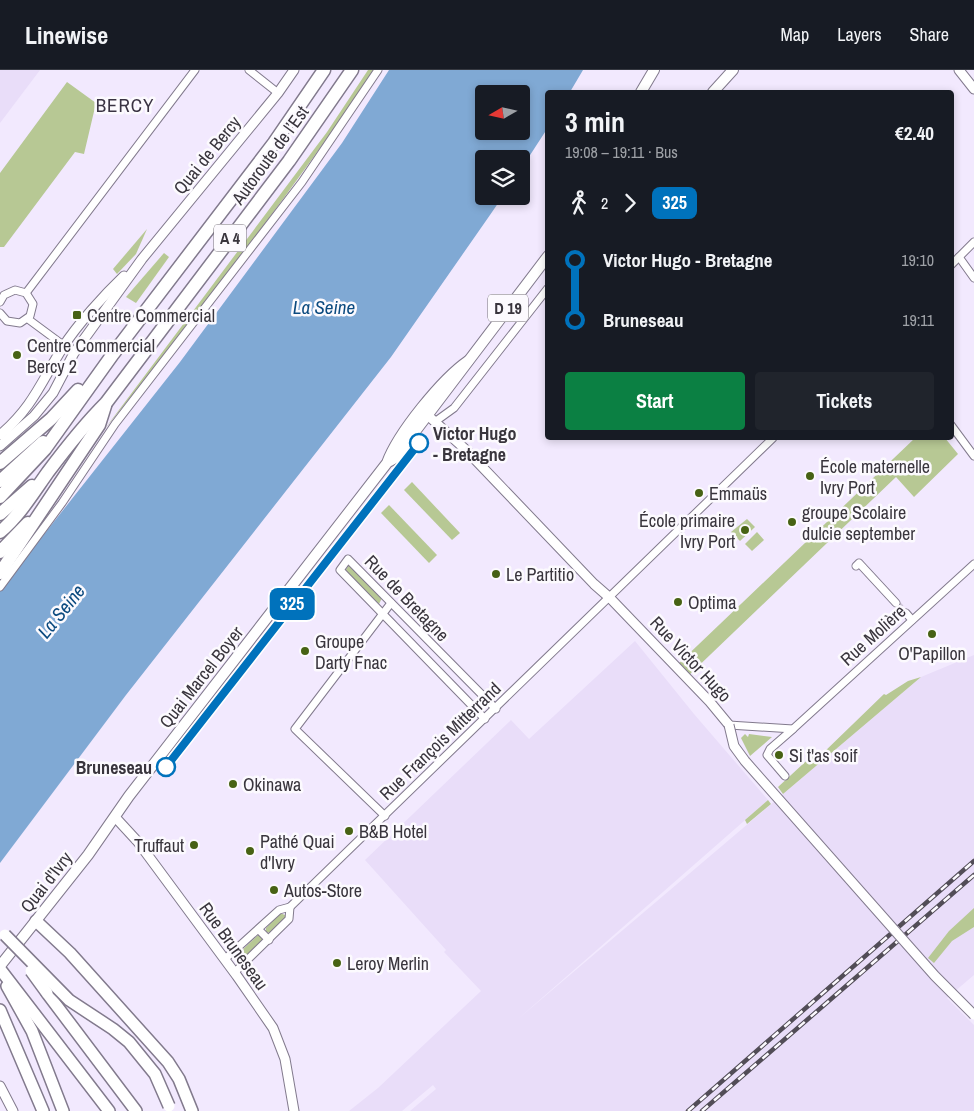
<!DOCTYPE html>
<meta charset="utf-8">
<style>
body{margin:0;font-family:"Archivo Narrow",sans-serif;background:#20242c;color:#f1f3f6;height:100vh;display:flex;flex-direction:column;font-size:19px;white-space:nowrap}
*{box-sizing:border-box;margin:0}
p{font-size:16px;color:#9ea1a6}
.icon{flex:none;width:28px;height:28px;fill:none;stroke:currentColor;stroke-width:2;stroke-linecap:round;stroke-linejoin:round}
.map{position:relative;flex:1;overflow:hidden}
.sheet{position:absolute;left:545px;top:20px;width:409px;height:350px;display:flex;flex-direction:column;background:#171b24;border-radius:5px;box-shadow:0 2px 8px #0003}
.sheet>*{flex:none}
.badge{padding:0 10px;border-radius:8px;font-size:18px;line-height:32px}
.needle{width:32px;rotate:261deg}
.controls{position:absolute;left:475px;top:15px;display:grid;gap:10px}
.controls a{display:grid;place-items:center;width:55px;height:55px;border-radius:5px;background:#171b24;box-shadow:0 2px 8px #0003;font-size:25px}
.map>.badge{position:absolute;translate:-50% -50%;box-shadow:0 0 0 2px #fff}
.legs{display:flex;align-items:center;gap:8px;height:55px;padding:0 20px;font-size:16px}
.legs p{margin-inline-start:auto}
.summary{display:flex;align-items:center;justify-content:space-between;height:85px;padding:0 20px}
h1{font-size:28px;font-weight:700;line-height:38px}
.action{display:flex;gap:10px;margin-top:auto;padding:10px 20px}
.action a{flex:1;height:58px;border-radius:5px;background:#0b8043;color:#fff;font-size:20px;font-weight:700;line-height:58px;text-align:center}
.action a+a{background:#20242c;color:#f1f3f6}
ul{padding:0 20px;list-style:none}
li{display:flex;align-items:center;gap:18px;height:60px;font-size:19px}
li i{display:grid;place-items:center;width:8px;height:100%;margin:0 6px;background:currentColor}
li i::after{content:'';width:12px;height:12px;margin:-6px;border:4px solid;border-radius:50%;background:#171b24}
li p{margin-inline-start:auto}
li:first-child i{background:linear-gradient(#0000 50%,currentColor 0)}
li:last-child i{background:linear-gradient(currentColor 50%,#0000 0)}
header{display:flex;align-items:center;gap:30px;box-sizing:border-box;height:70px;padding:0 25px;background:#171b24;border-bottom:1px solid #363941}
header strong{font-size:24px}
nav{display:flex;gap:28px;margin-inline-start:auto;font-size:18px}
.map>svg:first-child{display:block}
.built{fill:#e9ddf9}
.green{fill:#b7c894}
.water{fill:#80a9d4;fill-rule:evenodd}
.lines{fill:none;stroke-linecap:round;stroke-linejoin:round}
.minor-tunnel{stroke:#cdc5d7;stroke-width:7;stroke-dasharray:7 3.5;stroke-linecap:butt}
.minor-casing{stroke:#827a8d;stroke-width:9}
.secondary-casing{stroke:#827a8d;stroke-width:11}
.primary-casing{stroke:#827a8d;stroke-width:12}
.trunk-casing{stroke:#827a8d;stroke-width:14}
.motorway-casing{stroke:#827a8d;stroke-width:15}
.minor{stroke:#fff;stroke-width:7}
.secondary{stroke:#fff;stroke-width:9}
.primary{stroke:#fff;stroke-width:10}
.trunk{stroke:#fff;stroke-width:11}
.motorway{stroke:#fff;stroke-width:12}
.rail-casing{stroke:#524d57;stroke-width:4.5}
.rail{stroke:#fcfafe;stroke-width:2.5;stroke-dasharray:8;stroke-linecap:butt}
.secondary-bridge-casing{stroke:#827a8d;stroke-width:11;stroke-linecap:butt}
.trunk-bridge-casing{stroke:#827a8d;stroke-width:14;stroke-linecap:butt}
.secondary-bridge{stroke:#fff;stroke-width:9}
.trunk-bridge{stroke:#fff;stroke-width:11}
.line-1-casing{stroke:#fff;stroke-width:11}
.line-1{stroke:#0072bc;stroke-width:8}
.poi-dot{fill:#476214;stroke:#fcfafe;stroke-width:2}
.stop-1-dot{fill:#fff;stroke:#0072bc;stroke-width:2.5}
.labels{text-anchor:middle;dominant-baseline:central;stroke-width:5;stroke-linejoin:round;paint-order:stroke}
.shield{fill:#fcfafe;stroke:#747077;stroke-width:1}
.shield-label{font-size:16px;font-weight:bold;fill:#39353d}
.street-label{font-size:18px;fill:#39353d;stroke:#fcfafe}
.poi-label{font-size:18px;fill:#39353d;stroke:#fcfafe;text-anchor:start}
.stop-label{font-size:18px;font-weight:bold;fill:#39353d;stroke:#fcfafe;text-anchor:start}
.neighbourhood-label{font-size:19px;letter-spacing:1px;fill:#3a3343;stroke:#fcfafe}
.water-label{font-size:19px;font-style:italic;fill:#0b4a7f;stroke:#fcfafe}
</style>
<header>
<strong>Linewise</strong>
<nav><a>Map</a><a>Layers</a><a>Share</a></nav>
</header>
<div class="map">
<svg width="974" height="1041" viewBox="0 0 974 1041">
<rect width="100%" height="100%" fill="#f2e9fe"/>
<!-- built -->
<g class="built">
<polygon points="0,0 40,0 0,53"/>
<polygon points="635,571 694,644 768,730 518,949 921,607 974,585 974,905 947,928 974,955 974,1041 410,1041 436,1019 433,1015 402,1041 349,1041 378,1018 481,921 444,882 446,880 365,790 511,650 529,669"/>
</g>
<!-- green -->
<g class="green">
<path d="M368,0H375C290,123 199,244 104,360L327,62Z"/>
<polygon points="67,12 96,33 84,84 75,82 4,177 0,177 0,103"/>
<polygon points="147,159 136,184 117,204 113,199"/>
<polygon points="164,183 169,187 136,233 126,227"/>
<polygon points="915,368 945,368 958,384 914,427 896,407 687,607 676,596"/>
<polygon points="412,412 460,463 452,470 404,420"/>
<polygon points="389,435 437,485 429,493 381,443"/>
<polygon points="747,449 755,457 740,471 731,462"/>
<polygon points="757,462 764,470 752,481 745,474"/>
<polygon points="349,495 382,528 379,534 345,501"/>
<polygon points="921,607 783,724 778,717 816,682 821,685 884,624 886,625 908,611"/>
<polygon points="745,664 748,667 749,664 772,667 750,686 741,668"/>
<polygon points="768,730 771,734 747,754 745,750"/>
<polygon points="974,838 974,857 952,871 934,893 928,888 949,861"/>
<polygon points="280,843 285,845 285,849 270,863 266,862 266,858"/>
<polygon points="258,865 260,865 263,871 245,887 241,881"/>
</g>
<!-- water -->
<path class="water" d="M389,0H583L570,22H548L547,59L521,99V89H484V126H503L490,145L391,287L126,625L0,793V520L180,292L342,73ZM484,24H521V61H484Z"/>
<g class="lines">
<!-- minor-tunnel -->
<polyline class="minor-tunnel" points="896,533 906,543"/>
<!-- minor casing -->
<g class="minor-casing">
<g id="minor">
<polyline points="249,0 278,23"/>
<polyline points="959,187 974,208"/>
<polyline points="951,195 974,172"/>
<polyline points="26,223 195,0"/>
<polyline points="0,232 4,225 15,220 26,223 33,234 30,246 20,253 7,251 0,243"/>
<polyline points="28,249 74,283"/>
<polyline points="436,351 454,338 548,218"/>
<polyline points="951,355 974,386"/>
<polyline points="856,496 859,493 896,533"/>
<polyline points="0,517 62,433 115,354 302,112 378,0"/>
<polyline points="906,543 912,550"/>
<polyline points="485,649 340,500 348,489 496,639"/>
<polyline points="729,655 793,659 974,494"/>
<polyline points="785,706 767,685 770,679 793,659"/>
<polyline points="385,746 295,659 391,533"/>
<polyline points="259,860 269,870"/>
<polyline points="225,889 279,840 290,837 773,368"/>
<polyline points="235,902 289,849 290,837"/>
</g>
</g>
<!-- secondary casing -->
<g class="secondary-casing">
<g id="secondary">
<polyline points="959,0 974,19"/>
<polyline points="423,341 465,379 594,514 610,528 710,632 729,655"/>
<path d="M0,365C33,337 41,312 63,277C77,255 104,225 124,206"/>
<polyline points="0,376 34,346 53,323 74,283 142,189 278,23 294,0"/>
<polyline points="115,747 138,772 237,906 273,958 285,989 294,1041"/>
<polyline points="0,1016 13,1041"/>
</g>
</g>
<!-- primary casing -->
<g class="primary-casing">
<g id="primary">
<polyline points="641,22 654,0"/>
<polyline points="713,22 733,0"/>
<polyline points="390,391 395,388 548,186"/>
<path d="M0,896L88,785L129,726L387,393C398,363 442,309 468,291"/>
</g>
</g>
<!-- trunk casing -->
<g class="trunk-casing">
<g id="trunk">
<polyline points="36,851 70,883 168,992 179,1009 192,1041"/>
<polyline points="0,899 109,1041"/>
<polyline points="7,916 32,961 63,1041"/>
<polyline points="47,923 136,1041"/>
<polyline points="0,940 43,1041"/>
</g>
</g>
<!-- motorway casing -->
<g class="motorway-casing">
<g id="motorway">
<polyline points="0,393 51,349 78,320"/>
<polyline points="0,411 43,372"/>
<polyline points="0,427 45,379 113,284 274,73 324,0"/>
<polyline points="0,444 32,416"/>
<path d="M0,462C20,445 33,423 48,402C66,378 85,354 106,333L289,91L352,0"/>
<polyline points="0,482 28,453"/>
<polyline points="0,503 99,355 105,336"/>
</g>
</g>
<!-- minor -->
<use href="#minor" class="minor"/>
<!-- secondary -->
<use href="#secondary" class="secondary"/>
<!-- primary -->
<use href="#primary" class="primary"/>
<!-- trunk -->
<use href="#trunk" class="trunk"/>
<!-- motorway -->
<use href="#motorway" class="motorway"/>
<!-- rail casing -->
<g class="rail-casing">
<g id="rail">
<polyline points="688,1041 974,791"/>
<polyline points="702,1041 974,805"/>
</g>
</g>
<!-- rail -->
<use href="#rail" class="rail"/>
<!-- secondary-bridge casing -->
<g class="secondary-bridge-casing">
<polyline id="secondary-bridge" points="729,655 734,676 745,691 935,906 974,945"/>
</g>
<!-- trunk-bridge casing -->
<g class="trunk-bridge-casing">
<g id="trunk-bridge">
<polyline points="5,865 69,930 113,959 129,972 155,1004 169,1036"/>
<polyline points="31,901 47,923"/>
</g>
</g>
<!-- secondary-bridge -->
<use href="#secondary-bridge" class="secondary-bridge"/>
<!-- trunk-bridge -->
<use href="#trunk-bridge" class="trunk-bridge"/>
</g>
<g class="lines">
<!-- line-1 casing -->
<g class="line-1-casing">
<polyline id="line-1" points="166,697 419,373"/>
</g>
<!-- line-1 -->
<use href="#line-1" class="line-1"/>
</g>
<!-- markers -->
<g class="poi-dot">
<rect x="72" y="240" width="10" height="10" rx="2.5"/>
<circle cx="17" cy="285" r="5"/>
<circle cx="810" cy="406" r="5"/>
<circle cx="699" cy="423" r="5"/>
<circle cx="792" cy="452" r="5"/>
<circle cx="745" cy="460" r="5"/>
<circle cx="496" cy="504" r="5"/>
<circle cx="678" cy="532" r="5"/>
<circle cx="932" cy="564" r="5"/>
<circle cx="305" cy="581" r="5"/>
<circle cx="779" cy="685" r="5"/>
<circle cx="233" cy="714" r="5"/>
<circle cx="349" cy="761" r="5"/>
<circle cx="194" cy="775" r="5"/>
<circle cx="250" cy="781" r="5"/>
<circle cx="274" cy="820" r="5"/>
<circle cx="337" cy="893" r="5"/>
</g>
<g class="stop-1-dot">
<circle cx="419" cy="373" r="9"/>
<circle cx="166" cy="697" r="9"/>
</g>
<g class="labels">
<!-- shield labels -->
<g class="shield">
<rect x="214" y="154.5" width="32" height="27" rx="4"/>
<rect x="488" y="224.5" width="40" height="27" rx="4"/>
</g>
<g class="shield-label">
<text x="230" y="168">A 4</text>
<text x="508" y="238">D 19</text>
</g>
<!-- street labels -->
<g class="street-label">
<text transform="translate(207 85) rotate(-51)">Quai de Bercy</text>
<text transform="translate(270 85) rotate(-54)">Autoroute de l’Est</text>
<text transform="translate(407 528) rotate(46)">Rue de Bretagne</text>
<text transform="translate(873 565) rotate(-42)">Rue Molière</text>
<text transform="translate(691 589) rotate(47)">Rue Victor Hugo</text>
<text transform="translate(201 607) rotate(-52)">Quai Marcel Boyer</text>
<text transform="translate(440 671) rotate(-44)">Rue François Mitterrand</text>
<text transform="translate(46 812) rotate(-52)">Quai d'Ivry</text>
<text transform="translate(234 876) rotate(54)">Rue Bruneseau</text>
</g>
<!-- poi labels -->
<g class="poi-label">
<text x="87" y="245">Centre Commercial</text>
<text x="27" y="275">Centre Commercial<tspan x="27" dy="21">Bercy 2</tspan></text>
<text x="820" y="396">École maternelle<tspan x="820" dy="21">Ivry Port</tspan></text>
<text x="709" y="423">Emmaüs</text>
<text x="802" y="442">groupe Scolaire<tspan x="802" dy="21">dulcie september</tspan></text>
<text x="735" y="450" text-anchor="end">École primaire<tspan x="735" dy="21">Ivry Port</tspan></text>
<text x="506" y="504">Le Partitio</text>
<text x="688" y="532">Optima</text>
<text x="315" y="571">Groupe<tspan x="315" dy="21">Darty Fnac</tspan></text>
<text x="932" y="583" text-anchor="middle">O'Papillon</text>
<text x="789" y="685">Si t'as soif</text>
<text x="243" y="714">Okinawa</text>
<text x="359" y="761">B&amp;B Hotel</text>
<text x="260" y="771">Pathé Quai<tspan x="260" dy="21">d'Ivry</tspan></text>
<text x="184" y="775" text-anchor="end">Truffaut</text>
<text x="284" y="820">Autos-Store</text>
<text x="347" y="893">Leroy Merlin</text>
</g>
<!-- stop labels -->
<g class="stop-label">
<text x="433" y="363">Victor Hugo<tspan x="433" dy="21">- Bretagne</tspan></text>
<text x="152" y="697" text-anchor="end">Bruneseau</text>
</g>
<!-- neighbourhood labels -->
<g class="neighbourhood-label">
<text x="125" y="35">BERCY</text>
</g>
<!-- water labels -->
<g class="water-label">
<text x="324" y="237">La Seine</text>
<text transform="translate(61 541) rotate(-51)">La Seine</text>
</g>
</g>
</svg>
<div class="controls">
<a><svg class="needle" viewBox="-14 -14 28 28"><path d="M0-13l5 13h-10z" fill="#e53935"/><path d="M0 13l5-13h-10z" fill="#9ea1a6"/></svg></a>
<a><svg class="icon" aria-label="layers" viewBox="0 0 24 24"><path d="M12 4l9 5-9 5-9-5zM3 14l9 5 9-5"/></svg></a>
</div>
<b class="badge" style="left:292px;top:534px;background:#0072bc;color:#fff">325</b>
<section class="sheet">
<div class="summary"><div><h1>3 min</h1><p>19:08 – 19:11 · Bus</p></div><b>€2.40</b></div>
<div class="legs"><svg class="icon" aria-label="walk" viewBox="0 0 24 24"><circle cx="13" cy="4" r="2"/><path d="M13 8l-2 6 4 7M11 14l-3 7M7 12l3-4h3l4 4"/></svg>2<svg class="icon" aria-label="forward" viewBox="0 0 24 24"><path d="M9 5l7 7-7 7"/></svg><b class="badge" style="background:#0072bc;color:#fff">325</b></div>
<ul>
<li><i style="color:#0072bc"></i><b>Victor Hugo - Bretagne</b><p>19:10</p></li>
<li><i style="color:#0072bc"></i><b>Bruneseau</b><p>19:11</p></li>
</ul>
<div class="action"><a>Start</a><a>Tickets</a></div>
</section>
</div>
